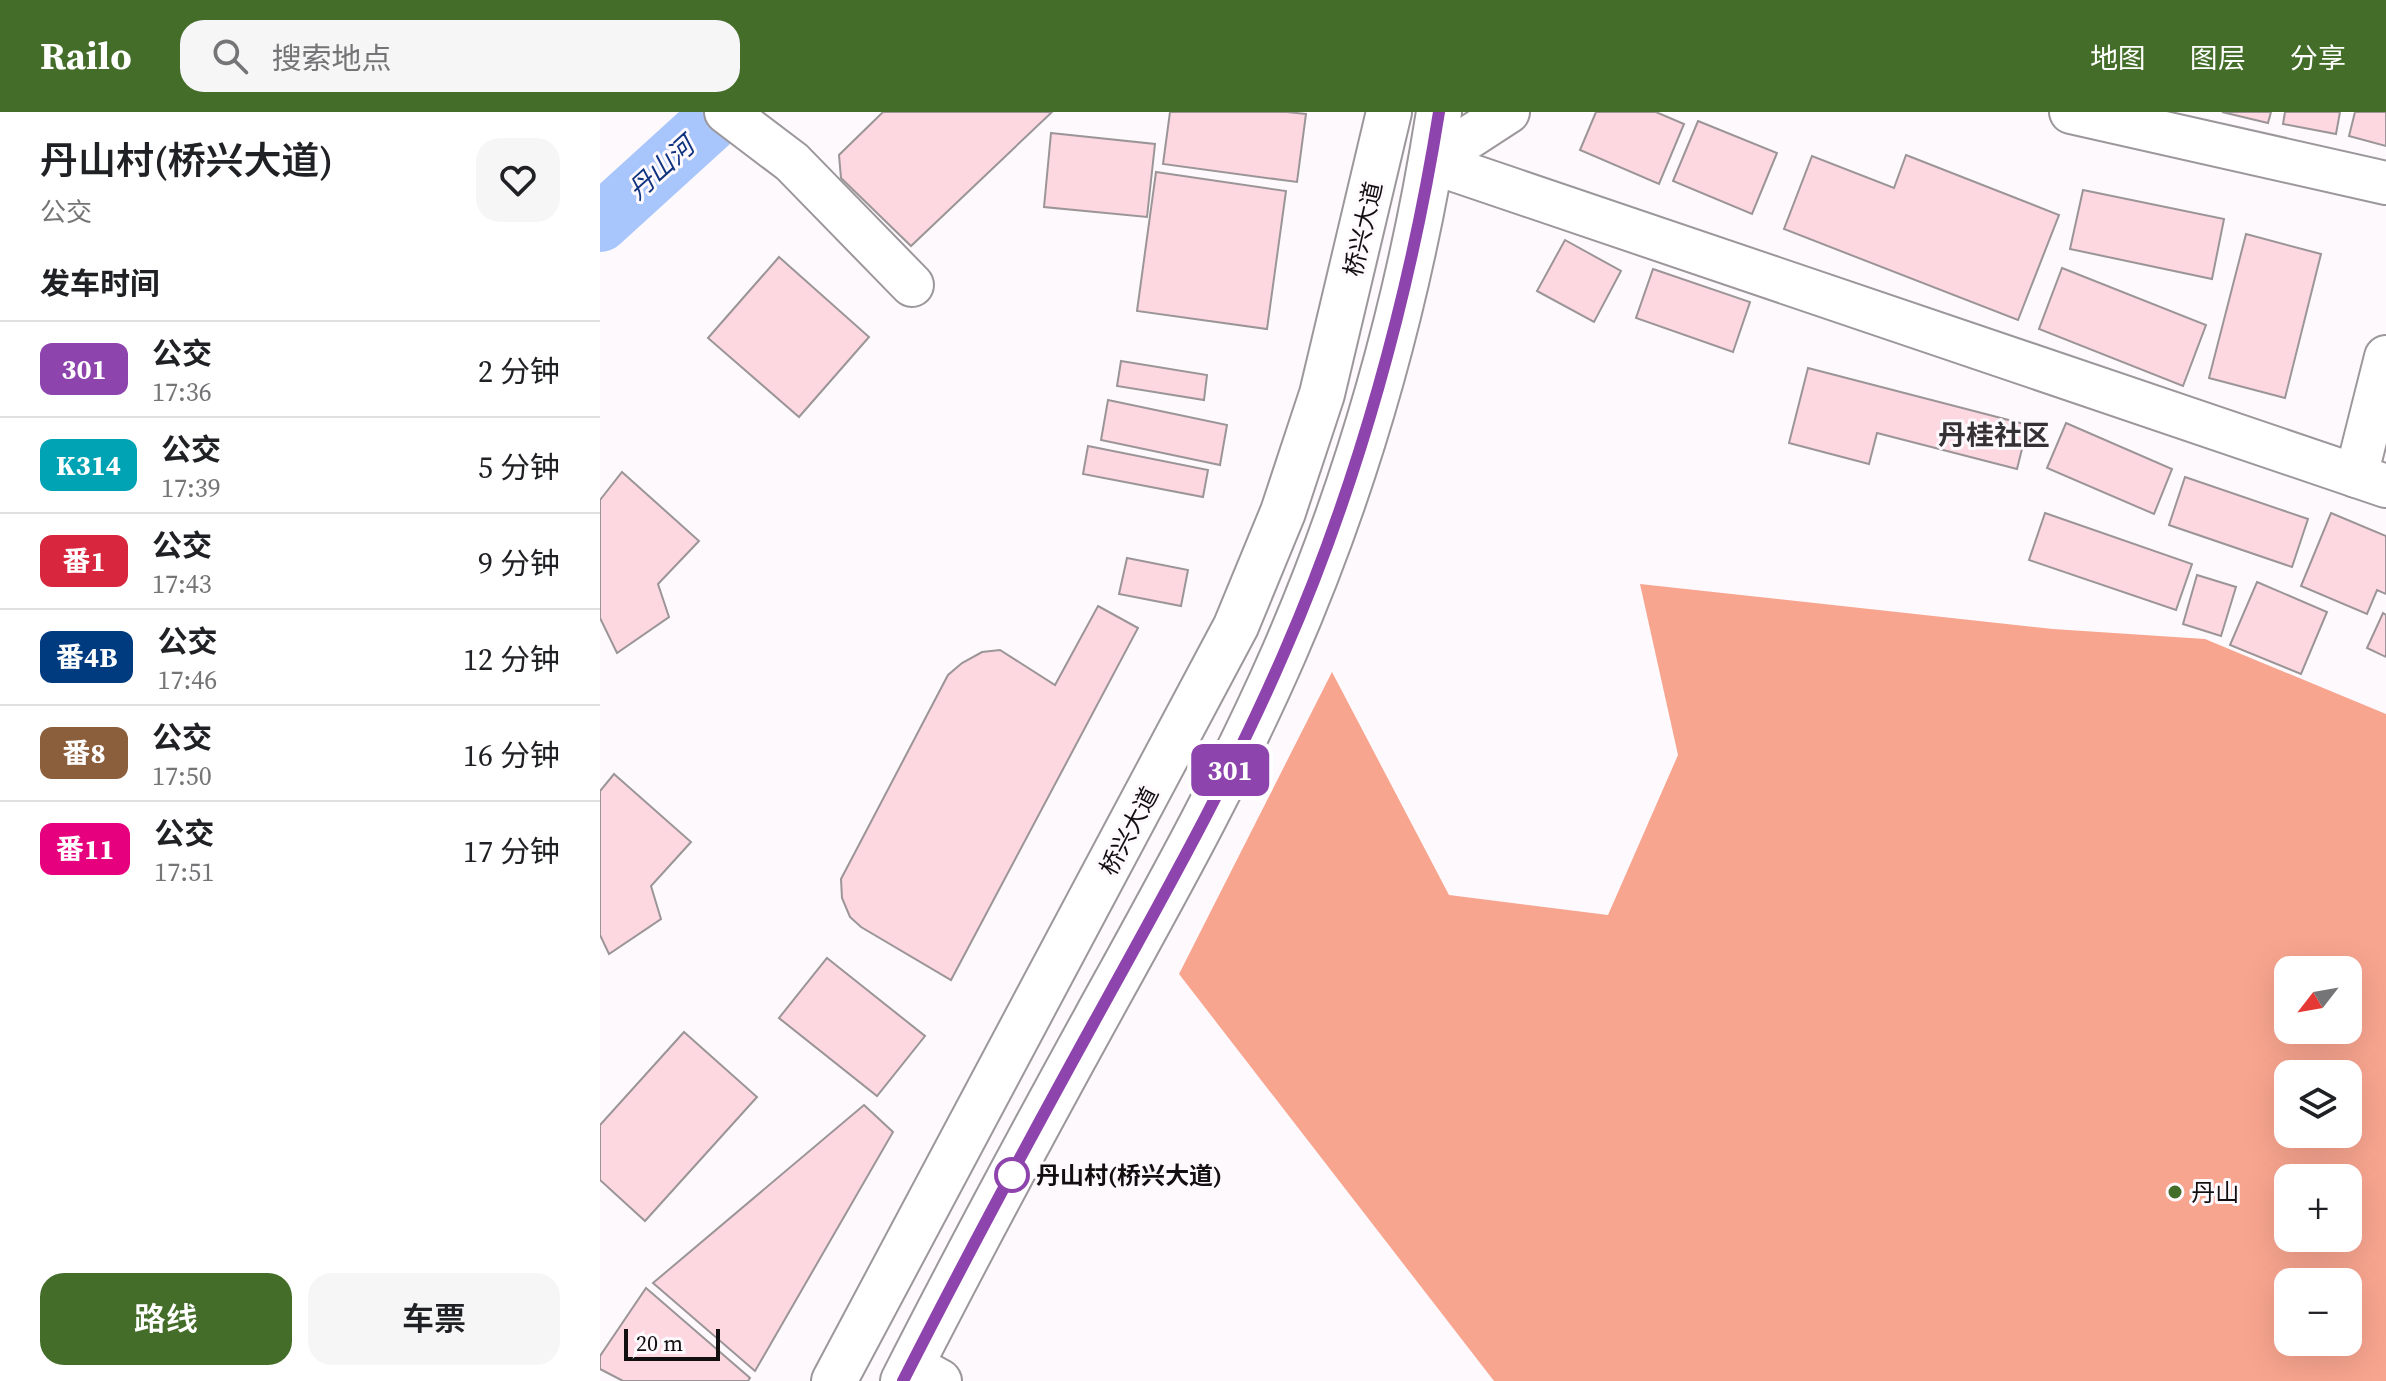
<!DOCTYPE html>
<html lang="zh">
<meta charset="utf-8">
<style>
body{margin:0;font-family:"Source Serif 4","Noto Sans SC",serif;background:#f6f6f6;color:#202124;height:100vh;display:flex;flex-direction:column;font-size:30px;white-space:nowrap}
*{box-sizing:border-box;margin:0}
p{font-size:26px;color:#757577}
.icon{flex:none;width:44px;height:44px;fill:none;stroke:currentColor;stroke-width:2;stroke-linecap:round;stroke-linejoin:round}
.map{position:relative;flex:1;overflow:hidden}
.details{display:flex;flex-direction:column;background:#fff;width:600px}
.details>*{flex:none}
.badge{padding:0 16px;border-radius:12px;font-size:28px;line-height:52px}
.needle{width:52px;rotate:239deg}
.fabs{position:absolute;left:1674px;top:844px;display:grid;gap:16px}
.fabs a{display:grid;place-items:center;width:88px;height:88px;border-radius:16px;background:#fff;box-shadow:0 8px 32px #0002;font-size:40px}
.scale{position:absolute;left:24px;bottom:20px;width:96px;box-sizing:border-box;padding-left:8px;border:4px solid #110f10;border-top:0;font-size:22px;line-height:28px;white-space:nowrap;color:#110f10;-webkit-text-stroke:6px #fdf9fd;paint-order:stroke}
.map>.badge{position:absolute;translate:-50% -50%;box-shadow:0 0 0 4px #fff}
h2{padding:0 40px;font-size:30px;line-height:72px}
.round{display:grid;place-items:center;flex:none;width:84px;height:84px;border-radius:24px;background:#f6f6f6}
.overview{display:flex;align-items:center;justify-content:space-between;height:136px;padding:0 40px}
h1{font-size:38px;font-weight:600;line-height:60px}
.cta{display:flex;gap:16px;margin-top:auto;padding:16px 40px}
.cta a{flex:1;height:92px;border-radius:24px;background:#446d29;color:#fff;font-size:32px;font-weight:600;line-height:92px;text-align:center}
.cta a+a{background:#f6f6f6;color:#202124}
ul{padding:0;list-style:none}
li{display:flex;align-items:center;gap:24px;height:96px;padding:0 40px;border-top:2px solid #e0e0e0}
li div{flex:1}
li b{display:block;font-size:30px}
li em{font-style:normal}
li .badge{min-width:88px;font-weight:700;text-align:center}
header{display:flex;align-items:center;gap:48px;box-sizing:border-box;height:112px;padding:0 40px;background:#446d29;color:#fff}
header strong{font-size:38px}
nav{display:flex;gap:44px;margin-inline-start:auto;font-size:28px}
.search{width:560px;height:72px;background:#f6f6f6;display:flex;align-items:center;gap:20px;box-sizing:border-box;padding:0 28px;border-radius:24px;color:#757577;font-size:30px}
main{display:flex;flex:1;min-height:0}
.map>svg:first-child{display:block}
.forest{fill:#f8a58f;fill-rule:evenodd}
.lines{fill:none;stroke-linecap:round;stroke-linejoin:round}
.river{stroke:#a9c6fc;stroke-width:58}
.building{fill:#fdd8e1;stroke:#9b9597;stroke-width:2}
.minor-casing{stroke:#9b979b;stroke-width:46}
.major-casing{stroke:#9b979b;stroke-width:48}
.minor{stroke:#fff;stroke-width:42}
.major{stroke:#fff;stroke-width:44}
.line-casing{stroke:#fff;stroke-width:18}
.line{stroke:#8e44ad;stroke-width:12}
.stop-dot{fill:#fff;stroke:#8e44ad;stroke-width:4}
.poi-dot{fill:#446d29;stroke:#fdf9fd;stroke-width:3}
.labels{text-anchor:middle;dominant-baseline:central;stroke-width:6;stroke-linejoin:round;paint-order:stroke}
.street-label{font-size:24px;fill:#110f10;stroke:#fdf9fd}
.stop-label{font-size:24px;font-weight:bold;fill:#110f10;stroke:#fdf9fd;text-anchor:start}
.poi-label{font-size:24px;fill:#110f10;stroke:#fdf9fd;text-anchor:start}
.water-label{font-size:26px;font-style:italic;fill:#10337f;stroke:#fdf9fd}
.quarter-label{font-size:28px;font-weight:bold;fill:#353235;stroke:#fdf9fd}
</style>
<header>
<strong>Railo</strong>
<div class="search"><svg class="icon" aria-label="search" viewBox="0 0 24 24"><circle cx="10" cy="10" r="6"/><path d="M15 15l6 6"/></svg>搜索地点</div>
<nav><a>地图</a><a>图层</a><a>分享</a></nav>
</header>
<main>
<section class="details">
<div class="overview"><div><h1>丹山村(桥兴大道)</h1><p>公交</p></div><a class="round"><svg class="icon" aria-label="heart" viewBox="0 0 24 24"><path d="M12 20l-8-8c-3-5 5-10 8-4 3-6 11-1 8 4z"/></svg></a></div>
<h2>发车时间</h2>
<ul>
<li><span class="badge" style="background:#8e44ad;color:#fff">301</span><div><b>公交</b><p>17:36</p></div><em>2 分钟</em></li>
<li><span class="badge" style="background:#00a3b4;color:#fff">K314</span><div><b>公交</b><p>17:39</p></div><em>5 分钟</em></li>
<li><span class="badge" style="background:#d7263d;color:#fff">番1</span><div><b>公交</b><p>17:43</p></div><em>9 分钟</em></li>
<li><span class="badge" style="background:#003b80;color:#fff">番4B</span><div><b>公交</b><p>17:46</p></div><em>12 分钟</em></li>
<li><span class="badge" style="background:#8b5e3c;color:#fff">番8</span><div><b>公交</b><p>17:50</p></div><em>16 分钟</em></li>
<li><span class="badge" style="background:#e6007e;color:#fff">番11</span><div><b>公交</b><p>17:51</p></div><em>17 分钟</em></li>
</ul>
<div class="cta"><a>路线</a><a>车票</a></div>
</section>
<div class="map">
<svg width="1786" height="1269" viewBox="0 0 1786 1269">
<rect width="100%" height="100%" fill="#fdf9fd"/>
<!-- forest -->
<path class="forest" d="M1040,472L1453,517L1605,527L1786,602V1269H894L579,862L732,560L849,783L1008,803L1078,643ZM1688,858H1748V918H1688ZM1688,962H1748V1022H1688ZM1688,1066H1748V1126H1688ZM1688,1170H1748V1230H1688Z"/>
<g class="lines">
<!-- river -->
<polyline class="river" points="0,111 122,0"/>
</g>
<!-- building -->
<g class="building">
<polygon points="283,0 452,0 311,134 241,66 239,43"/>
<polygon points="570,0 687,0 706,2 697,70 563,52"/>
<polygon points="996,0 1056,0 1084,12 1059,72 980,38"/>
<polygon points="1622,0 1671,0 1668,11"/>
<polygon points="1685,0 1740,0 1736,22 1683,12"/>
<polygon points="1755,0 1786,0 1786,34 1749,24"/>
<polygon points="1098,9 1177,41 1152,102 1073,69"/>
<polygon points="451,21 555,32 547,105 444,95"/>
<polygon points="1306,43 1459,103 1418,208 1184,117 1212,44 1294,76"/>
<polygon points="556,60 686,79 667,217 537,199"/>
<polygon points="1483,78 1624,107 1612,167 1470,137"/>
<polygon points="1646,122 1721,142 1685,286 1609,266"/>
<polygon points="965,128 1021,159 994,210 937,179"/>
<polygon points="179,145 269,225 199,305 108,226"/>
<polygon points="1462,156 1606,213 1583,274 1439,217"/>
<polygon points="1053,157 1150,190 1133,240 1036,206"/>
<polygon points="521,249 607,263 604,288 517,274"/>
<polygon points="1208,256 1428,313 1417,357 1277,321 1269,352 1189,331"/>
<polygon points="508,288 627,313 620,353 501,328"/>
<polygon points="1466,311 1572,357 1554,402 1447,356"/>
<polygon points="488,334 608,358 603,385 483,362"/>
<polygon points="22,360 99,429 58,472 69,505 17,541 0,506 0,388"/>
<polygon points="1585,365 1708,407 1692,455 1569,413"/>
<polygon points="1445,401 1592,452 1576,498 1429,448"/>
<polygon points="1731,401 1786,424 1786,482 1777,478 1767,502 1701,474"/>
<polygon points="527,446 588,458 581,494 519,482"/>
<polygon points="1597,463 1636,475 1621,524 1583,512"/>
<polygon points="1657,470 1727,500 1701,562 1630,533"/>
<polygon points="498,494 538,516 351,868 261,815 250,805 242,786 241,767 348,563 362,551 382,540 400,538 455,573"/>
<polygon points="1783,501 1786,503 1786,545 1767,536"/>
<polygon points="14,662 91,730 51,774 61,807 9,842 0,823 0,679"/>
<polygon points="227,846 325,924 277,984 179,906"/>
<polygon points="84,920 157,985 45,1109 0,1068 0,1013"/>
<polygon points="264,993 293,1020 155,1259 53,1171"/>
<polygon points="46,1176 150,1266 148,1269 23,1269 0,1257 0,1244"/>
</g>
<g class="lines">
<!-- minor casing -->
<g class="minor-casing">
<g id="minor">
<polyline points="126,0 192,50 312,173"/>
<polyline points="1471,0 1786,71"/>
<polyline points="831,50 1786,374"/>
<polyline points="831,50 908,0"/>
<polyline points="1756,364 1786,245"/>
<polyline points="311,1253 340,1269"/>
</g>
</g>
<!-- major casing -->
<g class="major-casing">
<g id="major">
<polyline points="234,1269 636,514 683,400 722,282 789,0"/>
<path d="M303,1269C365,1147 430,1026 496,906C562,786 629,667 684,541C759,369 810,185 839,0"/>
</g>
</g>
<!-- minor -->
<use href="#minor" class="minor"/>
<!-- major -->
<use href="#major" class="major"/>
</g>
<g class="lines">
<!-- line casing -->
<g class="line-casing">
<path id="line" d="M303,1269C364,1149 428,1030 493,912C560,790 629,669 684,541C758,372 810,182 839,0"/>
</g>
<!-- line -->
<use href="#line" class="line"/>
</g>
<!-- markers -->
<circle class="stop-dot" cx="412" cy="1063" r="16"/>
<circle class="poi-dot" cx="1575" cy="1080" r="8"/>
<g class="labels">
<!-- street labels -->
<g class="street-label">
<text transform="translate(763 117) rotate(-77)">桥兴大道</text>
<text transform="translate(529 719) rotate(-62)">桥兴大道</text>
</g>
<!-- stop labels -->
<g class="stop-label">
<text x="436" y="1063">丹山村(桥兴大道)</text>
</g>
<!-- poi labels -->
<g class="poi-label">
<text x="1591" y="1080">丹山</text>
</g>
<!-- water labels -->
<g class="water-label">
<text transform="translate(61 56) rotate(-42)">丹山河</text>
</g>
<!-- quarter labels -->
<g class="quarter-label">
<text x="1394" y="323">丹桂社区</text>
</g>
</g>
</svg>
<div class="fabs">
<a><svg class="needle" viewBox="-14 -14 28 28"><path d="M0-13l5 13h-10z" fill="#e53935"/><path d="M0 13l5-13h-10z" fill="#757577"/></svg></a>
<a><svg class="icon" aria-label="layers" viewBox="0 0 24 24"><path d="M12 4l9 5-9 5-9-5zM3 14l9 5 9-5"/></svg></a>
<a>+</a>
<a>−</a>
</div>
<div class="scale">20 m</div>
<b class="badge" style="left:630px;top:658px;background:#8e44ad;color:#fff">301</b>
</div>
</main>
